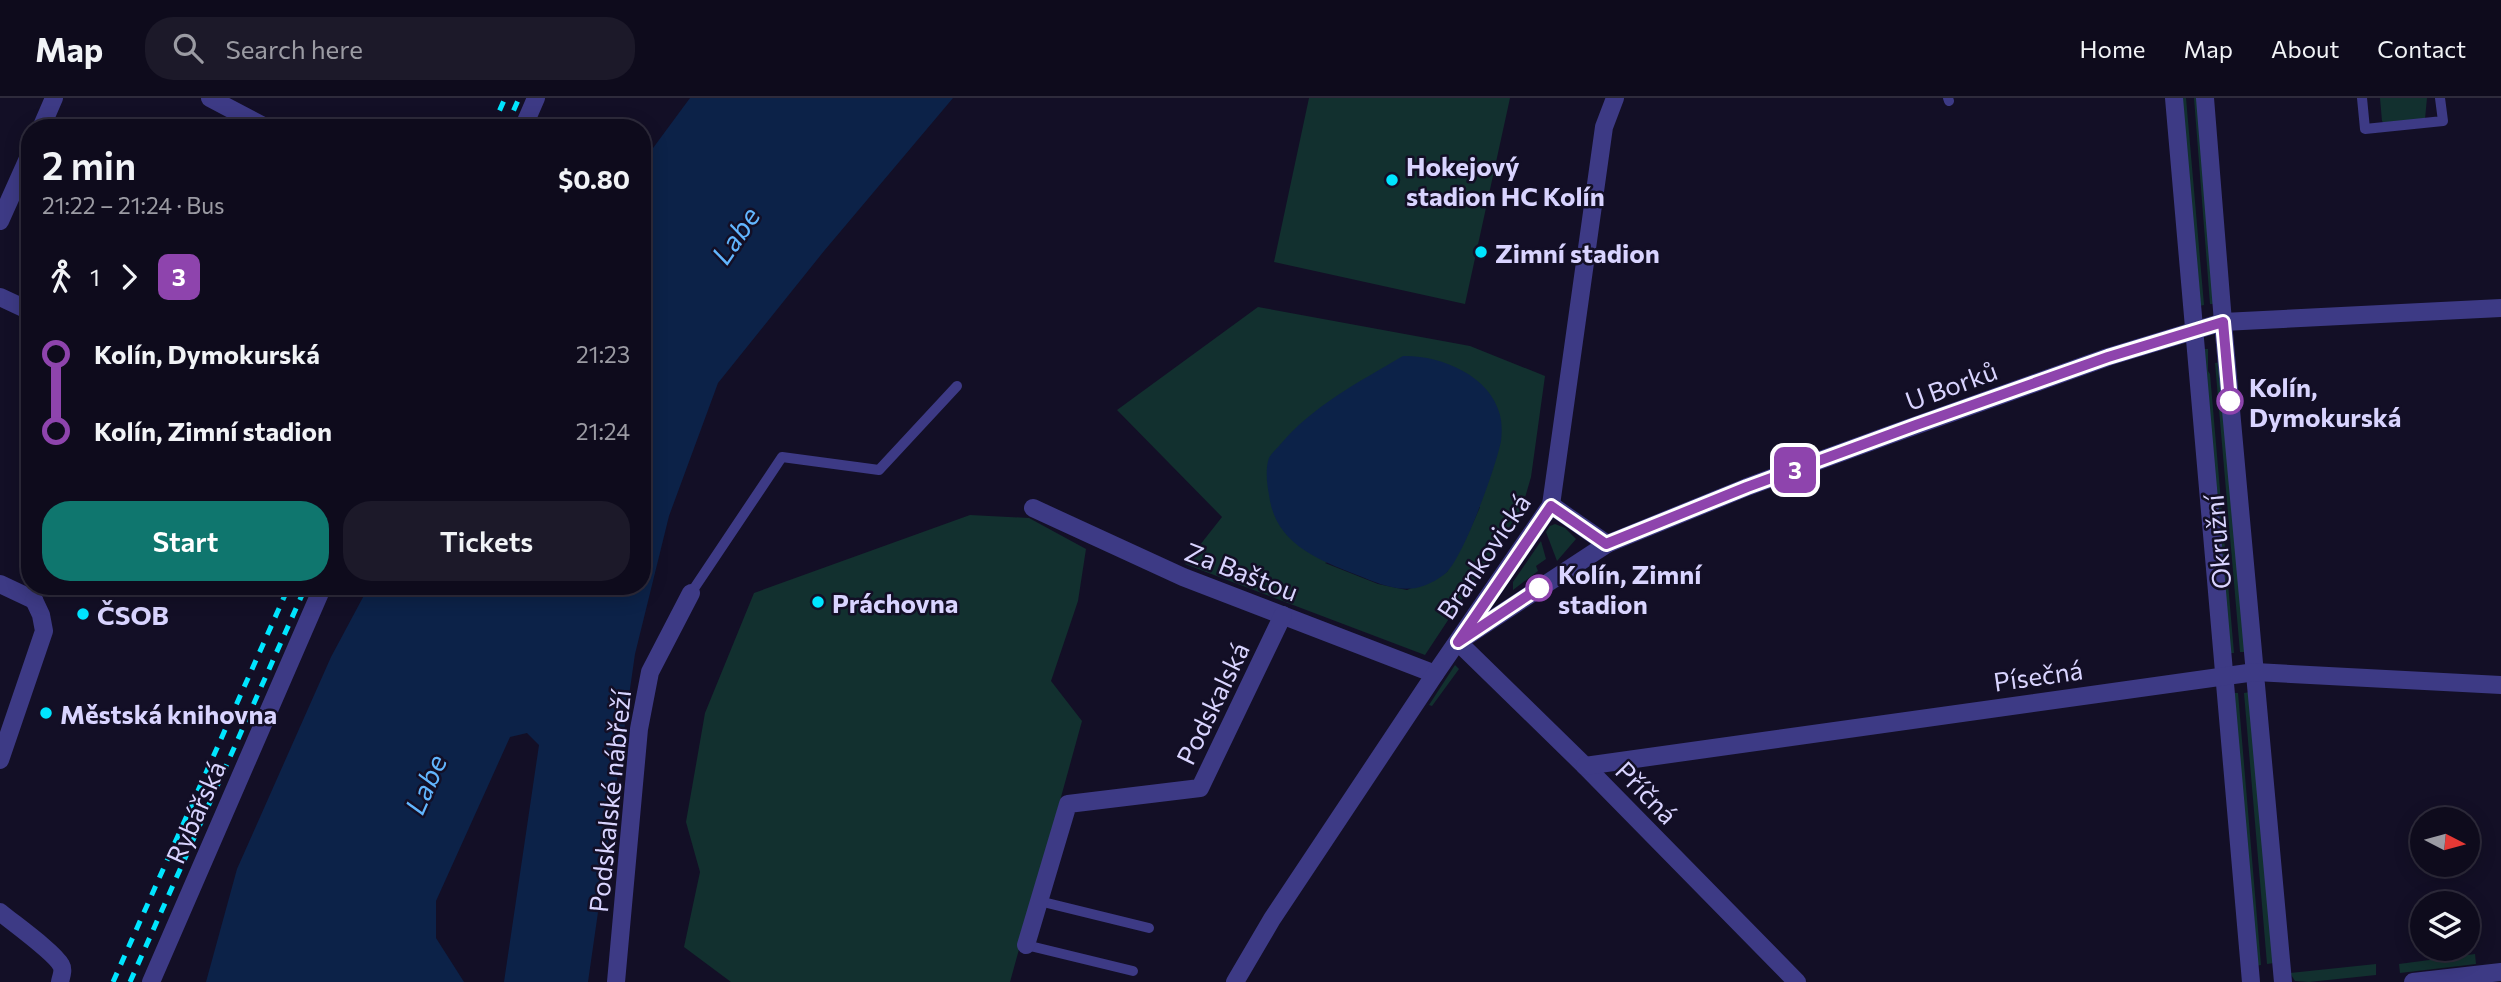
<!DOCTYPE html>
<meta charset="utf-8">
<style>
body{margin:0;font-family:Commissioner,sans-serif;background:#1c1929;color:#f1f3f6;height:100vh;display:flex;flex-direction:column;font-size:26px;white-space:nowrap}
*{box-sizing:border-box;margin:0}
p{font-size:23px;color:#9b9ba3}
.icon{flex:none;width:38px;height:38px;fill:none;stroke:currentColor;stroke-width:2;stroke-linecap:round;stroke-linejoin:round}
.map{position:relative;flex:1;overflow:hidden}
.panel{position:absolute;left:21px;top:21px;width:630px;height:476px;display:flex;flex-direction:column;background:#0e0b1c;border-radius:28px;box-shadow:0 4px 18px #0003,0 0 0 2px #2e2b3b}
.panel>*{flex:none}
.badge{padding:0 14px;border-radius:10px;font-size:24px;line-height:46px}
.needle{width:46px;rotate:96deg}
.fabs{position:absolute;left:2410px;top:709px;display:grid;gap:14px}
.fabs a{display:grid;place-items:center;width:70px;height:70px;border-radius:50%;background:#0e0b1c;box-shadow:0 4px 18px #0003,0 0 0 2px #2e2b3b;font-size:35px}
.map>.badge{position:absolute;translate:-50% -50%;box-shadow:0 0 0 4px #fff}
.legs{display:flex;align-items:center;gap:10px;height:77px;padding:0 21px;font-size:23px}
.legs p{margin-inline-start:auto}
.headline{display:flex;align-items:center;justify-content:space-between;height:119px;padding:0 21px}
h1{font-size:38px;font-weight:600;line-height:52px}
.action{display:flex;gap:14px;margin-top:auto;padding:14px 21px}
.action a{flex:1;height:80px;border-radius:28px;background:#0f766e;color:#fff;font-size:28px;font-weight:600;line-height:80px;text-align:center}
.action a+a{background:#1c1929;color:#f1f3f6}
ul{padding:0 21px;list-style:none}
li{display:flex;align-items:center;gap:24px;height:77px;font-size:26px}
li i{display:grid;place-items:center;width:10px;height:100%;margin:0 9px;background:currentColor}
li i::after{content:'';width:18px;height:18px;margin:-9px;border:5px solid;border-radius:50%;background:#0e0b1c}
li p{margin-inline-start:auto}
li:first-child i{background:linear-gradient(#0000 50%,currentColor 0)}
li:last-child i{background:linear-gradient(currentColor 50%,#0000 0)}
header{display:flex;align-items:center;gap:42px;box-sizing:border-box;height:98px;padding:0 35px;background:#0e0b1c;border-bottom:2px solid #2e2b3b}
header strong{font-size:33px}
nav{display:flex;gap:38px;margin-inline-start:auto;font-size:24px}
.search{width:490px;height:63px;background:#1c1929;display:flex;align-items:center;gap:18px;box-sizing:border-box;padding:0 24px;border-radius:28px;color:#9b9ba3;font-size:26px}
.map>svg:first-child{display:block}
.green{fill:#12302f;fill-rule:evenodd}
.water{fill:#0c2248}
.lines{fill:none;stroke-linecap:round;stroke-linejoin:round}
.service{stroke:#3d3a85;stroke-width:10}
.minor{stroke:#3d3a85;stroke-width:18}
.tertiary{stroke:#3d3a85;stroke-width:18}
.rail{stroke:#00e5ff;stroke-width:5;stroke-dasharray:10 9;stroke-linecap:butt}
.line-1-casing{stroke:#fff;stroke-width:16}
.line-1{stroke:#8e44ad;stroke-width:10}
.poi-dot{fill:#00e5ff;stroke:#130f26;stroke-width:2.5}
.stop-1-dot{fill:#fff;stroke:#8e44ad;stroke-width:3.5}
.labels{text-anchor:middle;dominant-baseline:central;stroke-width:5;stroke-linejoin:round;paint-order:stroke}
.poi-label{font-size:26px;font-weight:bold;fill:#d9d4ff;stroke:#130f26;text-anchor:start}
.street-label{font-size:26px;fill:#d9d4ff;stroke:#130f26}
.stop-label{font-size:26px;font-weight:bold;fill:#d9d4ff;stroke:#130f26;text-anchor:start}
.water-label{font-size:28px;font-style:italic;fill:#62b6ff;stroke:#130f26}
</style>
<header>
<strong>Map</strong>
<div class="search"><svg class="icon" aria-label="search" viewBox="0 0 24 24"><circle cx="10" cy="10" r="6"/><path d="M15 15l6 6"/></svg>Search here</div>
<nav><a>Home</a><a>Map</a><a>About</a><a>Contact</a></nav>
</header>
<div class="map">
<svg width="2501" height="884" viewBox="0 0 2501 884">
<rect width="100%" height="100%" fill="#130f26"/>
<!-- green -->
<g class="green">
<polygon points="1309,0 1510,0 1465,206 1274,164"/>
<polygon points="2182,0 2186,0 2204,207 2199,208"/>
<polygon points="2194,0 2198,0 2216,206 2210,206"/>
<polygon points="2380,0 2427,0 2425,21 2384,25 2382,23"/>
<path d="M1258,209L1470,248L1545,278L1531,379L1522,410L1425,557L1185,466L1222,419L1117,312ZM1480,409L1467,438L1447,474L1407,492L1378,486L1325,465Z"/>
<polygon points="2203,251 2208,251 2208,273 2210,276 2234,555 2229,555"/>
<polygon points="2221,264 2246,554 2240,554 2215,265"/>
<polygon points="970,417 1029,420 1086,451 1078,503 1051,583 1082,623 1010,884 731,884 684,849 700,774 686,724 705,615 754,495"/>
<polygon points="1555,426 1565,430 1576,441 1557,463 1546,434 1550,428"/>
<polygon points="1541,443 1546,461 1536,468 1538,473 1513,492 1513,484"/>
<polygon points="1455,567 1459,571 1432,608 1429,607"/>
<polygon points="2250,594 2274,865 2267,866 2244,595"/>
<polygon points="2232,595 2238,595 2261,867 2255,868"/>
<polygon points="2475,856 2476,866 2400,875 2399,866"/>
<polygon points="2376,866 2376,877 2309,884 2295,883 2290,875"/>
</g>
<!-- water -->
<g class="water">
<polygon points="690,0 953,0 824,153 718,285 669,418 635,556 588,884 504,884 539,647 527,635 510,639 436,803 436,840 464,884 206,884 237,771 331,559 369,488 642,488 642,65"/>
<path d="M1403,258C1440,257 1490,277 1500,317C1502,325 1502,335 1501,343C1496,369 1464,458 1446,475C1440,480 1430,486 1423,488C1401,496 1377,485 1357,477C1316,461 1275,445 1269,397C1267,386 1265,371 1269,360C1271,356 1276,351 1279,348C1312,308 1359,284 1403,258Z"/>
</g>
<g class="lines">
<!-- service -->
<g class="service">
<polyline points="1948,0 1949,3"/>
<polyline points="2362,0 2365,31 2443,23 2440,0"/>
<polyline points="691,495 782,359 879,372 957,288"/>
<polyline points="1039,803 1149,830"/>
<polyline points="1026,847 1133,873"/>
</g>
<!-- minor -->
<g class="minor">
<polyline points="210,0 267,30"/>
<polyline points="2174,0 2251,884"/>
<polyline points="2205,0 2223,224 2283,884"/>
<polyline points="41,30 54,0"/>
<polyline points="523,30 536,0"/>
<polyline points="0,123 30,56"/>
<polyline points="0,199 30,213"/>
<polyline points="1551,407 1607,446"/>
<polyline points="1033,410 1183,479 1435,576"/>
<polyline points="0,486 34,502"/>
<polyline points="1458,544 1607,446 1747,389 1892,336 2108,259 2223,224 2501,210"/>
<polyline points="1458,544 1585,668 1797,884"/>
<polyline points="0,662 44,533 41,517 34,502"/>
<polyline points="1585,668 2255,574 2501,587"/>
<path d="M0,814C13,825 54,854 61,867C64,872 61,879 60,884"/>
<polyline points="1026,847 1068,706 1200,690 1283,517"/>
<polyline points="151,884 323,488"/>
<polyline points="616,884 639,631 650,574 691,495"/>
<polyline points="1235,884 1272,821 1435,576 1551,407 1604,29 1615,0"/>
</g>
<!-- tertiary -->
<polyline class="tertiary" points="2413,884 2501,874"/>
<!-- rail -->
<g class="rail">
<polyline points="492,30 505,0"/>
<polyline points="506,30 519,0"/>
<polyline points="113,884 289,488"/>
<polyline points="130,884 306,488"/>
</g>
</g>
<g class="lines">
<!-- line-1 casing -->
<g class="line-1-casing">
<polyline id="line-1" points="1539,490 1458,544 1551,408 1606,446 1747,389 1916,327 2108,259 2223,224 2230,303"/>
</g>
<!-- line-1 -->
<use href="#line-1" class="line-1"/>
</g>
<!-- markers -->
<g class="poi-dot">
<circle cx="1392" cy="82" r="7"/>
<circle cx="1481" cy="154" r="7"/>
<circle cx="818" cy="504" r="7"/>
<circle cx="83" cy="516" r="7"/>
<circle cx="46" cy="615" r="7"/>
</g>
<g class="stop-1-dot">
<circle cx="2230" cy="303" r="12"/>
<circle cx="1539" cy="490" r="12"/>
</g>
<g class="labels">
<!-- poi labels -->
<g class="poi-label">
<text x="1406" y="67">Hokejový<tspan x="1406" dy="30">stadion HC Kolín</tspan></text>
<text x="1495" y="154">Zimní stadion</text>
<text x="832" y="504">Práchovna</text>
<text x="97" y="516">ČSOB</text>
<text x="60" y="615">Městská knihovna</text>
</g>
<!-- street labels -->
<g class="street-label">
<text transform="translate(1951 287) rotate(-20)">U Borků</text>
<text transform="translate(2217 444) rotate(-95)">Okružní</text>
<text transform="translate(1483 458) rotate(-56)">Brankovická</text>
<text transform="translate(1242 473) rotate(21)">Za Baštou</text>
<text transform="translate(2038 577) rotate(-8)">Písečná</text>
<text transform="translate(1212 605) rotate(-64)">Podskalská</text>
<text transform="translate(1647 694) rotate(46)">Příčná</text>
<text transform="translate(609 703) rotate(-84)">Podskalské nábřeží</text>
<text transform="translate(195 714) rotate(-66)">Rybářská</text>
</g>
<!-- stop labels -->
<g class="stop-label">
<text x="2249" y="288">Kolín,<tspan x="2249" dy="30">Dymokurská</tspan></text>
<text x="1558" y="475">Kolín, Zimní<tspan x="1558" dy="30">stadion</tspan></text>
</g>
<!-- water labels -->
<g class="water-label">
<text transform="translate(735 137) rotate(-56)">Labe</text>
<text transform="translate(425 686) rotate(-66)">Labe</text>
</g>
</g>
</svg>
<div class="fabs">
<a><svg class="needle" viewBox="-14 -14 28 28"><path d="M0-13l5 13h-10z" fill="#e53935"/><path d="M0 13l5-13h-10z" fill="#9b9ba3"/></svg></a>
<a><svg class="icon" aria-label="layers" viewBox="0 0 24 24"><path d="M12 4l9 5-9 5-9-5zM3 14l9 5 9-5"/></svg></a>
</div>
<b class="badge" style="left:1795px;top:372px;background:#8e44ad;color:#fff">3</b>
<section class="panel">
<div class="headline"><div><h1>2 min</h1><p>21:22 – 21:24 · Bus</p></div><b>$0.80</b></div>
<div class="legs"><svg class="icon" aria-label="walk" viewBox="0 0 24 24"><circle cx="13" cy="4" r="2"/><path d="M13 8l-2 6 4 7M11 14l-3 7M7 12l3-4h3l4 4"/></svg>1<svg class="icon" aria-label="forward" viewBox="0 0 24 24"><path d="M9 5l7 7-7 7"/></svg><b class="badge" style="background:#8e44ad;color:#fff">3</b></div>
<ul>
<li><i style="color:#8e44ad"></i><b>Kolín, Dymokurská</b><p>21:23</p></li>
<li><i style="color:#8e44ad"></i><b>Kolín, Zimní stadion</b><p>21:24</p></li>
</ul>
<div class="action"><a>Start</a><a>Tickets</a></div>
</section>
</div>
